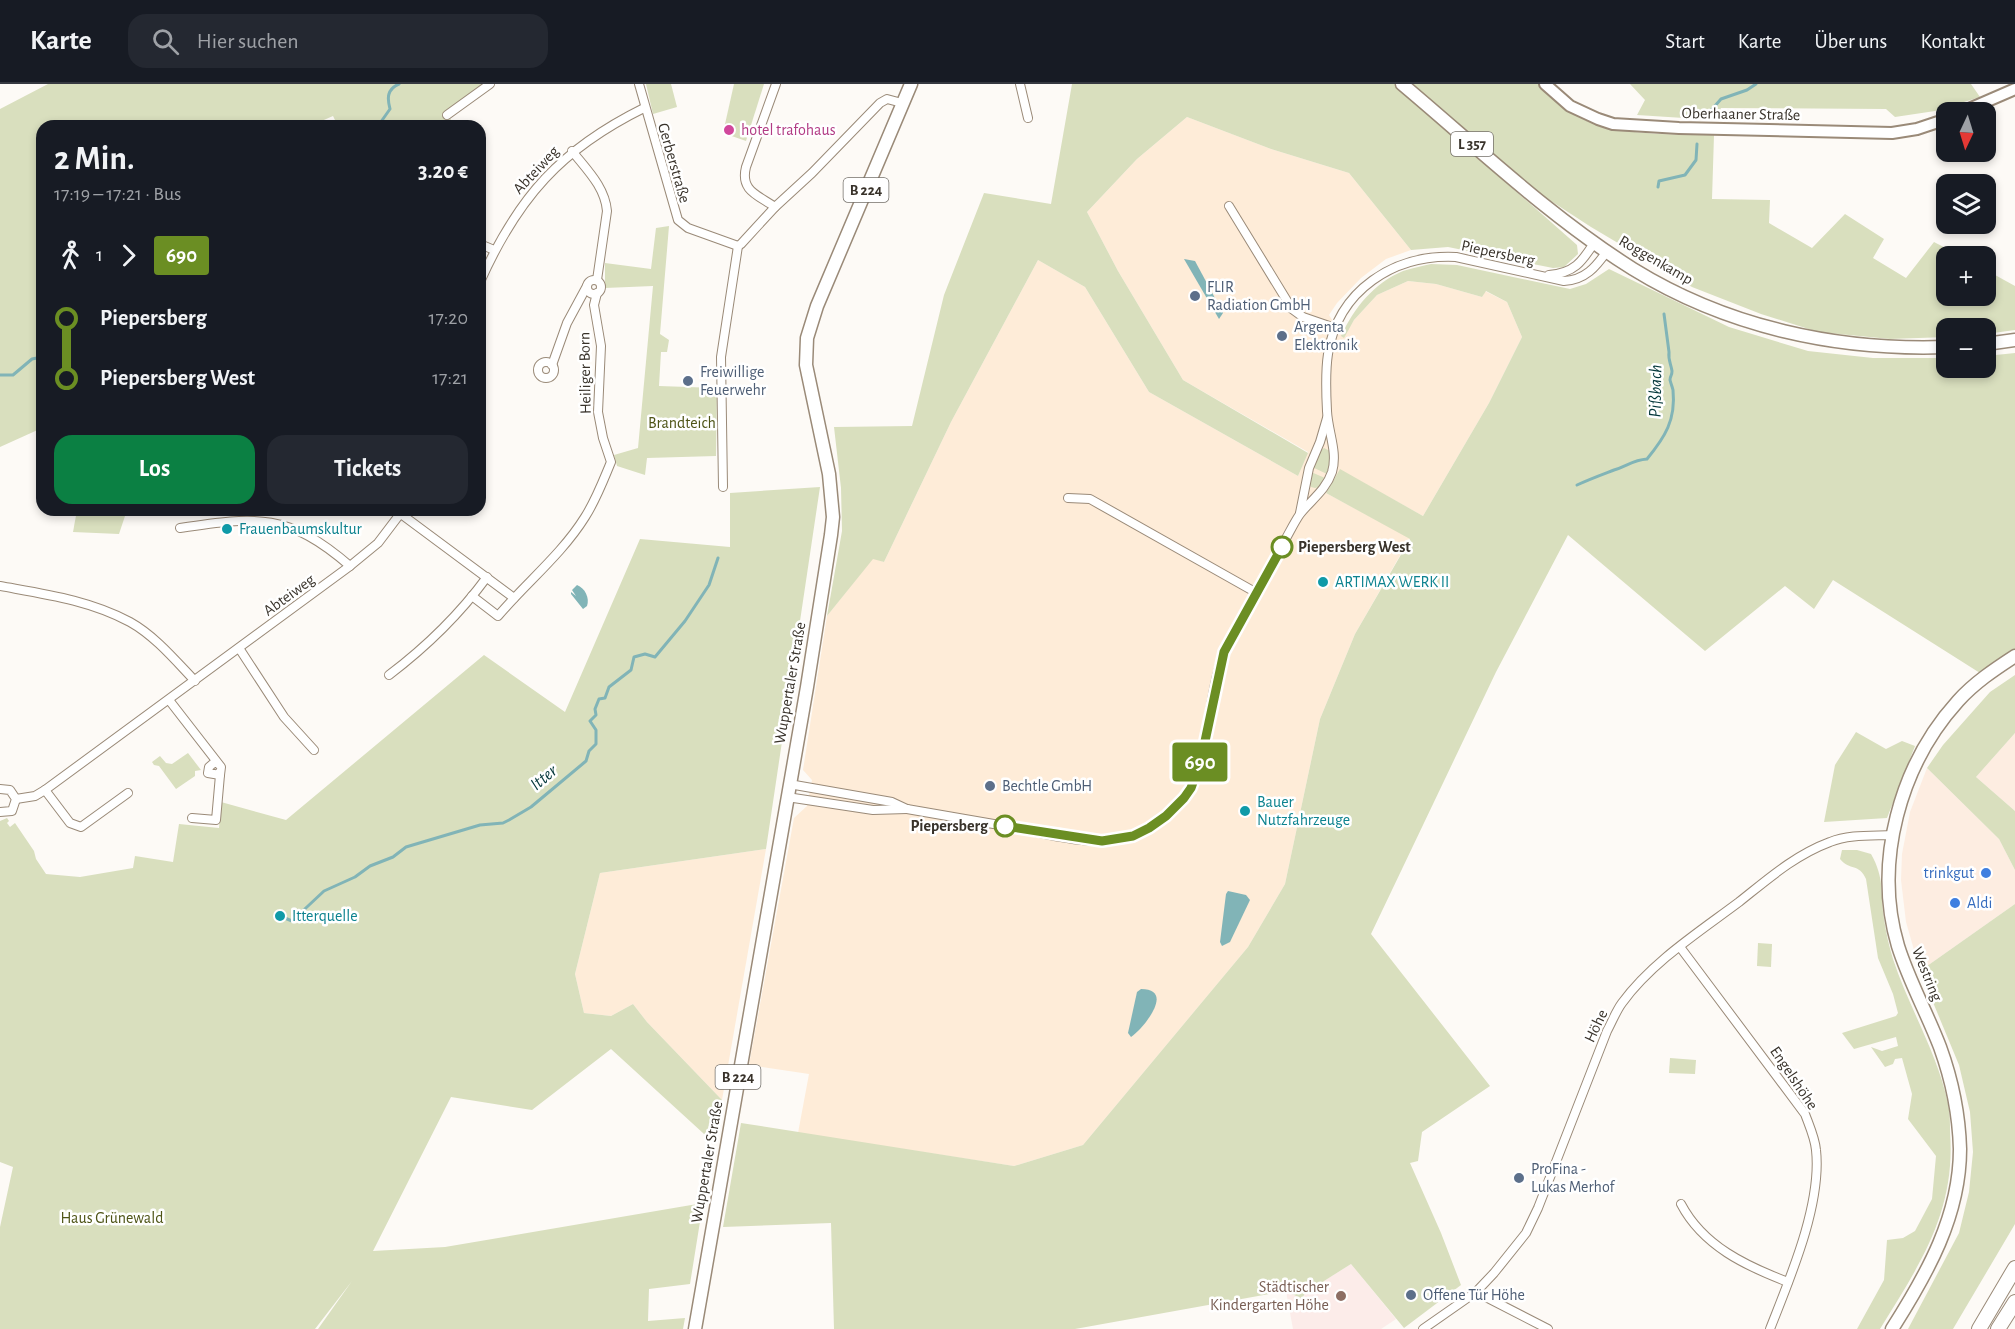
<!DOCTYPE html>
<html lang="de">
<meta charset="utf-8">
<style>
body{margin:0;font-family:"Alegreya Sans",sans-serif;background:#242831;color:#f1f3f6;height:100vh;display:flex;flex-direction:column;font-size:22px;white-space:nowrap}
*{box-sizing:border-box;margin:0}
p{font-size:20px;color:#9ea1a6}
.icon{flex:none;width:33px;height:33px;fill:none;stroke:currentColor;stroke-width:2;stroke-linecap:round;stroke-linejoin:round}
.map{position:relative;flex:1;overflow:hidden}
.sheet{position:absolute;left:36px;top:36px;width:450px;height:396px;display:flex;flex-direction:column;background:#171b24;border-radius:18px;box-shadow:0 3px 9px #0003}
.sheet>*{flex:none}
.badge{padding:0 12px;border-radius:4px;font-size:21px;line-height:39px}
.needle{width:39px;rotate:184deg}
.fabs{position:absolute;left:1936px;top:18px;display:grid;gap:12px}
.fabs a{display:grid;place-items:center;width:60px;height:60px;border-radius:12px;background:#171b24;box-shadow:0 3px 9px #0003;font-size:30px}
.map>.badge{position:absolute;translate:-50% -50%;box-shadow:0 0 0 3px #fff}
.legs{display:flex;align-items:center;gap:9px;height:66px;padding:0 18px;font-size:20px}
.legs p{margin-inline-start:auto}
.summary{display:flex;align-items:center;justify-content:space-between;height:102px;padding:0 18px}
h1{font-size:33px;font-weight:600;line-height:45px}
.primary-button{display:flex;gap:12px;margin-top:auto;padding:12px 18px}
.primary-button a{flex:1;height:69px;border-radius:18px;background:#0b8043;color:#fff;font-size:24px;font-weight:600;line-height:69px;text-align:center}
.primary-button a+a{background:#242831;color:#f1f3f6}
ul{padding:0 18px;list-style:none}
li{display:flex;align-items:center;gap:21px;height:60px;font-size:22px}
li i{display:grid;place-items:center;width:9px;height:100%;margin:0 8px;background:currentColor}
li i::after{content:'';width:15px;height:15px;margin:-8px;border:4px solid;border-radius:50%;background:#171b24}
li p{margin-inline-start:auto}
li:first-child i{background:linear-gradient(#0000 50%,currentColor 0)}
li:last-child i{background:linear-gradient(currentColor 50%,#0000 0)}
header{display:flex;align-items:center;gap:36px;box-sizing:border-box;height:84px;padding:0 30px;background:#171b24;border-bottom:2px solid #363941}
header strong{font-size:28px}
nav{display:flex;gap:33px;margin-inline-start:auto;font-size:21px}
.search{width:420px;height:54px;background:#242831;display:flex;align-items:center;gap:15px;box-sizing:border-box;padding:0 21px;border-radius:18px;color:#9ea1a6;font-size:22px}
.map>svg:first-child{display:block}
.commercial{fill:#fdede1}
.built{fill:#feecd8}
.education{fill:#fcece9}
.green{fill:#d9dfbe}
.water{fill:#81b4b7}
.lines{fill:none;stroke-linecap:round;stroke-linejoin:round}
.stream{stroke:#81b4b7;stroke-width:3}
.street-casing{stroke:#9a8a78;stroke-width:10}
.secondary-casing{stroke:#9a8a78;stroke-width:14}
.primary-casing{stroke:#9a8a78;stroke-width:15}
.highway-casing{stroke:#9a8a78;stroke-width:16}
.street{stroke:#fff;stroke-width:8}
.secondary{stroke:#fff;stroke-width:10}
.primary{stroke:#fff;stroke-width:12}
.highway{stroke:#fff;stroke-width:14}
.line-1-casing{stroke:#fff;stroke-width:14}
.line-1{stroke:#6b8e23;stroke-width:9}
.hotel-dot{fill:#d1479c;stroke:#fff;stroke-width:2}
.service-dot{fill:#5c6f8a;stroke:#fff;stroke-width:2}
.culture-dot{fill:#0f9aa8;stroke:#fff;stroke-width:2}
.stop-1-dot{fill:#fff;stroke:#6b8e23;stroke-width:3}
.shop-dot{fill:#3f7fe0;stroke:#fff;stroke-width:2}
.education-dot{fill:#8d6e63;stroke:#fff;stroke-width:2}
.labels{text-anchor:middle;dominant-baseline:central;stroke-width:5;stroke-linejoin:round;paint-order:stroke}
.shield{fill:#fff;stroke:#74706a;stroke-width:1.5}
.shield-label{font-size:15px;font-weight:bold;fill:#38322a}
.street-label{font-size:16px;fill:#38322a;stroke:#fff}
.hotel-label{font-size:16px;fill:#b23c85;stroke:#fff;text-anchor:start}
.service-label{font-size:16px;fill:#4e5e75;stroke:#fff;text-anchor:start}
.park-label{font-size:16px;fill:#4e5416;stroke:#fff}
.culture-label{font-size:16px;fill:#0d838f;stroke:#fff;text-anchor:start}
.stop-label{font-size:16px;font-weight:bold;fill:#38322a;stroke:#fff;text-anchor:start}
.shop-label{font-size:16px;fill:#366cbe;stroke:#fff;text-anchor:end}
.education-label{font-size:16px;fill:#785e54;stroke:#fff;text-anchor:end}
.water-label{font-size:18px;font-style:italic;fill:#05383b;stroke:#fff}
</style>
<header>
<strong>Karte</strong>
<div class="search"><svg class="icon" aria-label="search" viewBox="0 0 24 24"><circle cx="10" cy="10" r="6"/><path d="M15 15l6 6"/></svg>Hier suchen</div>
<nav><a>Start</a><a>Karte</a><a>Über uns</a><a>Kontakt</a></nav>
</header>
<div class="map">
<svg width="2015" height="1245" viewBox="0 0 2015 1245">
<rect width="100%" height="100%" fill="#fdfaf6"/>
<!-- commercial -->
<g class="commercial">
<polygon points="2015,649 2015,727 1976,693"/>
<polygon points="1927,684 1999,755 2015,786 2015,820 1920,887 1906,838 1901,796 1902,770 1910,728"/>
</g>
<!-- built -->
<g class="built">
<polygon points="1187,33 1271,65 1349,89 1411,166 1386,175 1361,194 1337,219 1329,231 1343,253 1354,236 1377,211 1408,197 1436,200 1482,213 1485,207 1507,218 1522,253 1489,319 1423,432 1340,386 1326,409 1410,454 1355,550 1320,635 1285,800 1248,863 1083,1061 1014,1082 798,1049 809,990 749,981 794,734 807,722 812,696 803,686 827,532 873,474 884,478 951,338 1038,176 1085,203 1149,308 1298,392 1308,368 1183,296 1118,187 1087,128 1137,75"/>
<polygon points="766,765 722,1016 647,938 633,920 611,932 584,929 575,890 600,789"/>
</g>
<!-- education -->
<polygon class="education" points="1351,1180 1396,1235 1381,1245 1293,1245 1286,1207 1302,1215 1305,1209"/>
<!-- green -->
<g class="green">
<polygon points="48,0 483,0 446,28 455,42 338,42 333,32 310,42 42,42 42,344 0,363 0,25"/>
<polygon points="646,0 671,0 677,23 653,30"/>
<polygon points="734,0 764,0 746,57 723,49"/>
<polygon points="1072,0 1394,0 1577,161 1578,170 1564,183 1553,184 1448,163 1411,166 1349,89 1271,65 1187,33 1137,75 1087,128 1118,187 1183,296 1308,369 1298,392 1149,308 1085,203 1038,176 951,338 884,478 873,475 827,532 842,447 841,404 834,343 912,342 944,211 984,109 1051,120"/>
<path d="M1410,0H1539C1548,10 1558,20 1570,28C1606,53 1671,50 1714,51L1712,115L1770,116L1769,139L1812,164L1845,130L1884,155L1873,174L1906,194L1934,158L1961,172H1947V212H1986V186L2015,202V246L1986,250V244H1947V253L1890,255L1818,248L1761,230L1692,203L1591,143L1531,104Z"/>
<polygon points="1630,0 1971,0 1980,13 1935,27 1895,33 1886,25 1721,24 1715,36 1637,31 1645,16"/>
<polygon points="669,142 660,250 669,256 667,268 661,268 659,302 717,304 716,372 647,374 645,391 617,382 614,371 638,364 653,202 605,204 605,179 651,185 656,144"/>
<path d="M1431,180L1457,181L1570,205L1586,200L1609,185L1729,243L1808,267L1873,274H1947V284H1986V272L2015,269V568L1980,589L1833,496L1814,525L1785,502L1705,567L1568,451L1496,588L1371,850L1490,1002L1422,1048L1418,1077L1410,1079L1441,1149L1461,1201L1404,1244L1351,1180L1305,1209L1302,1215L1286,1207L1075,1245H834L831,1139L723,1143L741,1039L1014,1082L1083,1061L1248,863L1285,800L1320,635L1355,550L1410,455L1326,409L1340,385L1423,432L1489,319L1522,253L1507,218L1486,207L1482,213L1436,200L1408,197L1377,211L1354,236L1344,254L1341,252C1354,224 1374,199 1403,187C1412,184 1422,182 1431,180Z"/>
<polygon points="1324,364 1330,367 1331,374 1327,390 1312,383 1318,369"/>
<polygon points="1311,388 1325,394 1319,403 1315,404 1311,403 1309,399"/>
<polygon points="820,403 766,765 600,789 575,890 584,929 611,932 633,920 647,938 722,1016 715,1060 611,965 532,1026 451,1013 373,1167 445,1163 703,1119 690,1200 649,1205 648,1237 685,1234 683,1245 318,1245 352,1197 315,1245 0,1245 0,1143 13,1083 0,1078 0,737 7,734 9,737 7,739 10,743 15,739 34,767 36,775 46,790 80,793 133,784 135,772 173,778 179,740 219,744 221,718 286,736 484,571 565,628 640,455 730,463 730,409"/>
<polygon points="77,426 127,426 119,450 73,448"/>
<polygon points="2015,591 2015,649 1976,693 2015,727 2015,786 1999,755 1927,684 1943,661 1990,608"/>
<polygon points="1856,648 1886,665 1902,657 1915,662 1887,734 1824,738 1835,681"/>
<polygon points="188,669 201,686 195,687 195,692 176,705 159,682 154,681 152,678 160,672 166,679 172,680"/>
<path d="M1842,766H1857L1871,770C1885,795 1880,808 1884,835C1886,849 1889,862 1893,875C1909,924 1938,970 1948,1020C1950,1029 1950,1039 1950,1048C1956,1128 1920,1180 1880,1245H1857L1884,1196L1887,1156L1903,1154L1915,1147L1932,1115L1936,1072L1908,1035L1912,1010L1902,974L1895,975L1893,980L1885,983L1871,963L1882,967L1898,962L1896,953L1854,965L1842,949L1896,932L1898,929L1893,910L1878,874L1866,795C1859,779 1850,787 1840,775Z"/>
<polygon points="2015,820 2015,1140 1953,1245 1908,1245 1959,1149 1969,1108 1973,1068 1970,1028 1959,981 1920,887"/>
<polygon points="1758,859 1772,860 1771,883 1757,882"/>
<polygon points="1670,974 1696,976 1695,990 1669,989"/>
</g>
<!-- water -->
<g class="water">
<polygon points="1184,175 1195,177 1223,229 1219,235"/>
<path d="M577,501C585,504 590,514 587,522L583,525L571,510V508L576,512L572,506Z"/>
<polygon points="1228,807 1246,811 1250,816 1230,858 1222,862 1220,858 1226,810"/>
<path d="M1141,905C1176,905 1143,945 1131,953L1128,949L1137,908Z"/>
</g>
<g class="lines">
<!-- stream -->
<g class="stream">
<polyline points="1707,31 1721,15 1747,6 1756,0"/>
<polyline points="358,42 366,38 371,42"/>
<path d="M378,42L390,25C387,14 387,5 399,0"/>
<polyline points="1658,103 1659,97 1685,91 1696,76 1697,60"/>
<polyline points="0,291 13,291 32,275 42,273"/>
<path d="M1577,401C1590,395 1601,391 1614,386C1627,382 1633,376 1647,375C1665,353 1676,336 1673,306C1672,302 1671,300 1670,296C1670,291 1672,293 1672,287C1671,280 1668,276 1669,268L1664,230"/>
<polyline points="280,832 292,837 324,807 355,793 370,782 393,773 406,763 480,741 503,739 509,736 531,723 586,677 589,667 596,660 596,646 590,637 596,631 595,625 599,615 605,614 609,603 631,586 634,573 645,570 655,573 685,537 709,501 718,474"/>
</g>
<!-- street casing -->
<g class="street-casing">
<g id="street">
<polyline points="639,0 678,136 688,144 738,162"/>
<polyline points="1020,0 1028,34"/>
<polyline points="447,31 490,0"/>
<path d="M572,67C587,86 605,103 607,127L597,196"/>
<polyline points="1229,122 1292,225 1303,233 1335,244"/>
<path d="M775,123C758,111 740,107 746,83L776,0"/>
<polyline points="480,160 494,166"/>
<polyline points="738,162 741,160 775,123 812,89 880,19 887,15 902,19"/>
<path d="M1549,191C1574,189 1582,178 1594,159"/>
<circle cx="594" cy="203" r="7"/>
<path d="M480,198C518,113 561,65 644,24"/>
<circle cx="546" cy="286" r="8"/>
<polyline points="552,281 567,239 587,202"/>
<polyline points="723,403 721,273 738,162"/>
<polyline points="1068,414 1090,415 1255,508"/>
<polyline points="1300,429 1309,384 1320,358 1327,334"/>
<polyline points="401,430 514,514"/>
<path d="M180,444C257,432 289,429 350,482"/>
<path d="M0,502C44,510 89,516 130,538C155,552 175,576 195,597"/>
<path d="M472,512L498,532C526,499 562,470 585,433C596,416 603,397 611,378L603,354L598,328L601,262L594,221L597,209"/>
<polyline points="239,564 284,633 314,666"/>
<path d="M389,591C426,563 459,531 487,493"/>
<polyline points="169,616 221,683 220,691 208,689 209,683 216,677"/>
<path d="M789,700L892,718L907,725C942,731 976,737 1011,743C1049,750 1095,765 1134,751C1223,719 1196,622 1230,555C1246,524 1264,494 1281,463C1288,452 1293,440 1300,430C1311,416 1326,406 1332,388C1338,368 1328,348 1327,327C1326,308 1325,289 1328,270C1338,206 1394,170 1456,173L1564,197C1585,196 1596,183 1607,167"/>
<polyline points="0,705 10,706 16,715 12,727 0,728"/>
<polyline points="45,706 70,739 81,743 128,709"/>
<polyline points="787,713 873,726 907,725"/>
<polyline points="16,715 35,712 45,706 350,482 378,459 403,426"/>
<polyline points="192,734 216,736 220,691"/>
<path d="M1680,863L1805,1030C1809,1041 1815,1054 1816,1066C1822,1120 1790,1194 1770,1245"/>
<path d="M1681,1120C1703,1162 1746,1182 1788,1198"/>
<polyline points="1476,1208 1548,1245"/>
<path d="M1423,1245L1476,1208L1494,1189L1526,1149L1538,1124L1607,947C1612,938 1616,927 1622,919C1652,878 1699,848 1739,818C1768,795 1795,771 1830,758C1849,750 1873,752 1893,751"/>
</g>
</g>
<!-- secondary casing -->
<g class="secondary-casing">
<g id="secondary">
<polyline points="1545,0 1570,22 1598,35 1613,40 1679,44 1892,49 1917,45 1947,35"/>
<polyline points="1962,28 2015,5"/>
</g>
</g>
<!-- primary casing -->
<g class="primary-casing">
<g id="primary">
<path d="M1402,0C1477,63 1550,133 1633,185C1727,243 1837,267 1947,263"/>
<polyline points="1986,260 2015,256"/>
<polyline points="695,1245 807,603 831,451 833,433 829,390 806,281 807,254 817,222 911,0"/>
<path d="M1892,1245C1927,1190 1960,1132 1960,1065C1959,1030 1952,996 1940,963C1927,929 1909,897 1898,862C1873,778 1900,681 1958,617C1974,599 1995,585 2015,572"/>
</g>
</g>
<!-- highway casing -->
<g class="highway-casing">
<g id="highway">
<polyline points="1979,1245 2015,1184"/>
<polyline points="1998,1245 2015,1218"/>
</g>
</g>
<!-- street -->
<use href="#street" class="street"/>
<!-- secondary -->
<use href="#secondary" class="secondary"/>
<!-- primary -->
<use href="#primary" class="primary"/>
<!-- highway -->
<use href="#highway" class="highway"/>
</g>
<g class="lines">
<!-- line-1 casing -->
<g class="line-1-casing">
<polyline id="line-1" points="1005,742 1102,757 1133,752 1149,744 1166,732 1184,714 1191,704 1201,676 1224,568 1282,463"/>
</g>
<!-- line-1 -->
<use href="#line-1" class="line-1"/>
</g>
<!-- markers -->
<circle class="hotel-dot" cx="729" cy="46" r="6"/>
<g class="service-dot">
<circle cx="1195" cy="212" r="6"/>
<circle cx="1282" cy="252" r="6"/>
<circle cx="688" cy="297" r="6"/>
<circle cx="990" cy="702" r="6"/>
<circle cx="1519" cy="1094" r="6"/>
<circle cx="1411" cy="1211" r="6"/>
</g>
<g class="culture-dot">
<circle cx="227" cy="445" r="6"/>
<circle cx="1323" cy="498" r="6"/>
<circle cx="1245" cy="727" r="6"/>
<circle cx="280" cy="832" r="6"/>
</g>
<g class="stop-1-dot">
<circle cx="1282" cy="463" r="10"/>
<circle cx="1005" cy="742" r="10"/>
</g>
<g class="shop-dot">
<circle cx="1986" cy="789" r="6"/>
<circle cx="1955" cy="819" r="6"/>
</g>
<circle class="education-dot" cx="1341" cy="1212" r="6"/>
<g class="labels">
<!-- shield labels -->
<g class="shield">
<rect x="1451" y="48" width="42" height="24" rx="4.5"/>
<rect x="843.5" y="94" width="45" height="24" rx="4.5"/>
<rect x="715.5" y="981" width="45" height="24" rx="4.5"/>
</g>
<g class="shield-label">
<text x="1472" y="60">L 357</text>
<text x="866" y="106">B 224</text>
<text x="738" y="993">B 224</text>
</g>
<!-- street labels -->
<g class="street-label">
<text transform="translate(1741 30) rotate(1)">Oberhaaner Straße</text>
<text transform="translate(674 79) rotate(74)">Gerberstraße</text>
<text transform="translate(536 86) rotate(-47)">Abteiweg</text>
<text transform="translate(1498 169) rotate(12)">Piepersberg</text>
<text transform="translate(1656 176) rotate(30)">Roggenkamp</text>
<text transform="translate(585 289) rotate(-91)">Heiliger Born</text>
<text transform="translate(289 511) rotate(-36)">Abteiweg</text>
<text transform="translate(790 599) rotate(-80)">Wuppertaler Straße</text>
<text transform="translate(1927 890) rotate(68)">Westring</text>
<text transform="translate(1596 942) rotate(-65)">Höhe</text>
<text transform="translate(1794 994) rotate(56)">Engelshöhe</text>
<text transform="translate(707 1078) rotate(-80)">Wuppertaler Straße</text>
</g>
<!-- hotel labels -->
<g class="hotel-label">
<text x="741" y="46">hotel trafohaus</text>
</g>
<!-- service labels -->
<g class="service-label">
<text x="1207" y="203">FLIR<tspan x="1207" dy="18">Radiation GmbH</tspan></text>
<text x="1294" y="243">Argenta<tspan x="1294" dy="18">Elektronik</tspan></text>
<text x="700" y="288">Freiwillige<tspan x="700" dy="18">Feuerwehr</tspan></text>
<text x="1002" y="702">Bechtle GmbH</text>
<text x="1531" y="1085">ProFina -<tspan x="1531" dy="18">Lukas Merhof</tspan></text>
<text x="1423" y="1211">Offene Tür Höhe</text>
</g>
<!-- park labels -->
<g class="park-label">
<text x="682" y="339">Brandteich</text>
<text x="112" y="1134">Haus Grünewald</text>
</g>
<!-- culture labels -->
<g class="culture-label">
<text x="239" y="445">Frauenbaumskultur</text>
<text x="1335" y="498">ARTIMAX WERK II</text>
<text x="1257" y="718">Bauer<tspan x="1257" dy="18">Nutzfahrzeuge</tspan></text>
<text x="292" y="832">Itterquelle</text>
</g>
<!-- stop labels -->
<g class="stop-label">
<text x="1298" y="463">Piepersberg West</text>
<text x="988" y="742" text-anchor="end">Piepersberg</text>
</g>
<!-- shop labels -->
<g class="shop-label">
<text x="1974" y="789">trinkgut</text>
<text x="1967" y="819" text-anchor="start">Aldi</text>
</g>
<!-- education labels -->
<g class="education-label">
<text x="1329" y="1203">Städtischer<tspan x="1329" dy="18">Kindergarten Höhe</tspan></text>
</g>
<!-- water labels -->
<g class="water-label">
<text transform="translate(1656 307) rotate(-89)">Pißbach</text>
<text transform="translate(544 694) rotate(-40)">Itter</text>
</g>
</g>
</svg>
<div class="fabs">
<a><svg class="needle" viewBox="-14 -14 28 28"><path d="M0-13l5 13h-10z" fill="#e53935"/><path d="M0 13l5-13h-10z" fill="#9ea1a6"/></svg></a>
<a><svg class="icon" aria-label="layers" viewBox="0 0 24 24"><path d="M12 4l9 5-9 5-9-5zM3 14l9 5 9-5"/></svg></a>
<a>+</a>
<a>−</a>
</div>
<b class="badge" style="left:1200px;top:678px;background:#6b8e23;color:#fff">690</b>
<section class="sheet">
<div class="summary"><div><h1>2 Min.</h1><p>17:19 – 17:21 · Bus</p></div><b>3.20 €</b></div>
<div class="legs"><svg class="icon" aria-label="walk" viewBox="0 0 24 24"><circle cx="13" cy="4" r="2"/><path d="M13 8l-2 6 4 7M11 14l-3 7M7 12l3-4h3l4 4"/></svg>1<svg class="icon" aria-label="forward" viewBox="0 0 24 24"><path d="M9 5l7 7-7 7"/></svg><b class="badge" style="background:#6b8e23;color:#fff">690</b></div>
<ul>
<li><i style="color:#6b8e23"></i><b>Piepersberg</b><p>17:20</p></li>
<li><i style="color:#6b8e23"></i><b>Piepersberg West</b><p>17:21</p></li>
</ul>
<div class="primary-button"><a>Los</a><a>Tickets</a></div>
</section>
</div>
